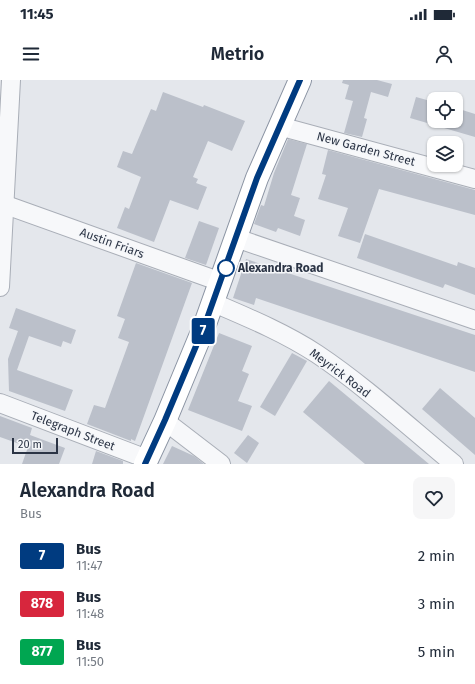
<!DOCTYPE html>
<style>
body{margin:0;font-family:"Fira Sans",sans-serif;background:#f6f6f7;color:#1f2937;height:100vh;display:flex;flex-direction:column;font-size:15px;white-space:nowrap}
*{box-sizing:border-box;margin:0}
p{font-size:13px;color:#747a83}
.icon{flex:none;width:22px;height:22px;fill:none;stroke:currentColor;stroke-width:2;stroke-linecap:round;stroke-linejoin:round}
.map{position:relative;height:384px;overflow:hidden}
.drawer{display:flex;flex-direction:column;background:#fff;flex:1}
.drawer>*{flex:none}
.badge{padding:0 8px;border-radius:3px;font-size:14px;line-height:26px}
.tools{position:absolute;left:427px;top:12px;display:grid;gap:8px}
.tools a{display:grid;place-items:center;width:36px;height:36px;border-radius:8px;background:#fff;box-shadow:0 1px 3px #0004;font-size:20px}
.scale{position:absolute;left:12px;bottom:10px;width:46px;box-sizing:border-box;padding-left:4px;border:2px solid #2b3445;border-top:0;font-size:11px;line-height:14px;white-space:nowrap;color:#2b3445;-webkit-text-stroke:3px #f4f6f9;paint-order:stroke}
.map>.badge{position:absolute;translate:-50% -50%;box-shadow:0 0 0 2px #fff}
.round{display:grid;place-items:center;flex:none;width:42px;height:42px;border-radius:8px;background:#f6f6f7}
.headline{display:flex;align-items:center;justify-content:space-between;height:68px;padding:0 20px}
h1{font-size:19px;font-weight:600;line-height:30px}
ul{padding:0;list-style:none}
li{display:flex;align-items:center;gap:12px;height:48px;padding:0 20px}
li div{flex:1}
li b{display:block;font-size:15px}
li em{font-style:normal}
li .badge{min-width:44px;font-weight:700;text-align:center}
.status{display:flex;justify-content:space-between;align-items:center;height:28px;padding:0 20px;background:#fff;direction:ltr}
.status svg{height:11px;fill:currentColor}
header{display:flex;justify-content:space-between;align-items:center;height:52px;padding:0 20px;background:#fff;font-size:18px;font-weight:600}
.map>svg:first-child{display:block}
.building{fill:#bbc0ca}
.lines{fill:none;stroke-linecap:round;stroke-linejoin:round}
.street-casing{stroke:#a9aeb7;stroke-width:20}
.highway-casing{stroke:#8b94a3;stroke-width:24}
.street{stroke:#f7f8fa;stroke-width:18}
.highway{stroke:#fff;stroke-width:22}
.line-casing{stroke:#fff;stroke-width:9}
.line{stroke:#003b80;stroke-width:6}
.stop-dot{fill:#fff;stroke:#003b80;stroke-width:2}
.labels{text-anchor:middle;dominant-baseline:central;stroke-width:3;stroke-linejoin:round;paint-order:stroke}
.street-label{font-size:12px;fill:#2b3445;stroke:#f4f6f9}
.stop-label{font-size:12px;font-weight:bold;fill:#2b3445;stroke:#f4f6f9;text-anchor:start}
</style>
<div class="status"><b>11:45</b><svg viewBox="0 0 49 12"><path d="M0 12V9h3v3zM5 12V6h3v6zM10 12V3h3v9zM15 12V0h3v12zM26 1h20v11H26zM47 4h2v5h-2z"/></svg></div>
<header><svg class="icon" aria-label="menu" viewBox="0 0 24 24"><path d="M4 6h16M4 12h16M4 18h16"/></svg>Metrio<svg class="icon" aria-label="person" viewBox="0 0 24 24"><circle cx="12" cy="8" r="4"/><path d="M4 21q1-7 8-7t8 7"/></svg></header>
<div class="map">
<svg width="475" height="384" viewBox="0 0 475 384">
<rect width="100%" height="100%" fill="#e4e7ec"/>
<!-- building -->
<g class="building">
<polygon points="343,0 377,0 392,4 388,17 371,12 364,38 367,39 362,57 344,53 353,21 345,19 349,5 342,3"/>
<polygon points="163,12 203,27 204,25 245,41 232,71 208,61 193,97 198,99 196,103 207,107 198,130 170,120 154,162 117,148 125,127 129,129 141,97 117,87 123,71 132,74 151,29 156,31"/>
<polygon points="416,17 434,22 434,41 456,41 456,28 475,34 475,57 410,38"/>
<polygon points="288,59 307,64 291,115 300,118 294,136 305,140 300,156 278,148 276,152 254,144 261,125 264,126 274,93"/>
<polygon points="328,70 475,110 475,135 379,109 360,163 338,156 348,128 318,119 326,95 322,94"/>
<polygon points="199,141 219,148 206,185 185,178"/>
<polygon points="365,154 457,186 458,182 475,188 475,215 445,204 443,208 357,178"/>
<polygon points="246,179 475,255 475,292 256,218 254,225 233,218"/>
<polygon points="136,183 192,203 135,361 131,359 131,361 87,344 94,325 105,328 129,262 118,258 125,239 117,236"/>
<polygon points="16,228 76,250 71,264 63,261 61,267 29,256 17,290 73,310 65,331 9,311 8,279 18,251 9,248"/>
<polygon points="219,253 252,266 242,291 249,294 238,321 252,326 242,351 188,330"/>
<polygon points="292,273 307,281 275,336 260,327"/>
<polygon points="329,301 429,384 365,384 303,332"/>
<polygon points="440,308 475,338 475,375 422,329"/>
<polygon points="0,336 32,348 30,355 65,368 59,384 22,384 28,367 0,357"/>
<polygon points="248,355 259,363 247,383 234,373"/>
<polygon points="172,366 194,376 204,384 163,384"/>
<polygon points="96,371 123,381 123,384 92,384"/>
</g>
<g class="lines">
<!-- street casing -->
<g class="street-casing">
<g id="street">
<polyline points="279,46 475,99"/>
<polyline points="3,124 221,202"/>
<polyline points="236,158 475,240"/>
<polyline points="0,207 11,0"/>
<path d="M214,223C249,238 285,253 317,274C365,306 409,347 454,384"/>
<polyline points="0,323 147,379"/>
<polyline points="165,341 221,384"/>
</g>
</g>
<!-- highway casing -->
<g class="highway-casing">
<polyline id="highway" points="145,384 165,341 204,247 257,98 300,0"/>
</g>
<!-- street -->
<use href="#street" class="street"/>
<!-- highway -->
<use href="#highway" class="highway"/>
</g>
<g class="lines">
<!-- line casing -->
<g class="line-casing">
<polyline id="line" points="145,384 165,340 204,247 257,98 300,0"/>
</g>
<!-- line -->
<use href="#line" class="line"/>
</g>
<!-- markers -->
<circle class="stop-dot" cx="226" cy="188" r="8"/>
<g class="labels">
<!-- street labels -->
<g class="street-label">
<text transform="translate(366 69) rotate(15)">New Garden Street</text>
<text transform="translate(112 163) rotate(20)">Austin Friars</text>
<text transform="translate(340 293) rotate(37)">Meyrick Road</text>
<text transform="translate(73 351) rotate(21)">Telegraph Street</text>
</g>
<!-- stop labels -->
<g class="stop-label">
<text x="238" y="188">Alexandra Road</text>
</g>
</g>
</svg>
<div class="tools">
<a><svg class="icon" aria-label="locate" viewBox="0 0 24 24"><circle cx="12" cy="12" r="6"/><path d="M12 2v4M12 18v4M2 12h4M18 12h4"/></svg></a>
<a><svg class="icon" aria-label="layers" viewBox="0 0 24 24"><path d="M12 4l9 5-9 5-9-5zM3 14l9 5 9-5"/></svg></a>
</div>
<div class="scale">20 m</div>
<b class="badge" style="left:203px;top:251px;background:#003b80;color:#fff">7</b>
</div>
<section class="drawer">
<div class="headline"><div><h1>Alexandra Road</h1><p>Bus</p></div><a class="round"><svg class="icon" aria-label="heart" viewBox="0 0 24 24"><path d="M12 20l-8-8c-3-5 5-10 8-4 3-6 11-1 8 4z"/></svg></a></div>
<ul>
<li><span class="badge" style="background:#003b80;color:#fff">7</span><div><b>Bus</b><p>11:47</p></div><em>2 min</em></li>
<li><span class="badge" style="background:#d7263d;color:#fff">878</span><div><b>Bus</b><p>11:48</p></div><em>3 min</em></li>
<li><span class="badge" style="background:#00a651;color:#fff">877</span><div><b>Bus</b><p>11:50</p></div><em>5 min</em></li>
</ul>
</section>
